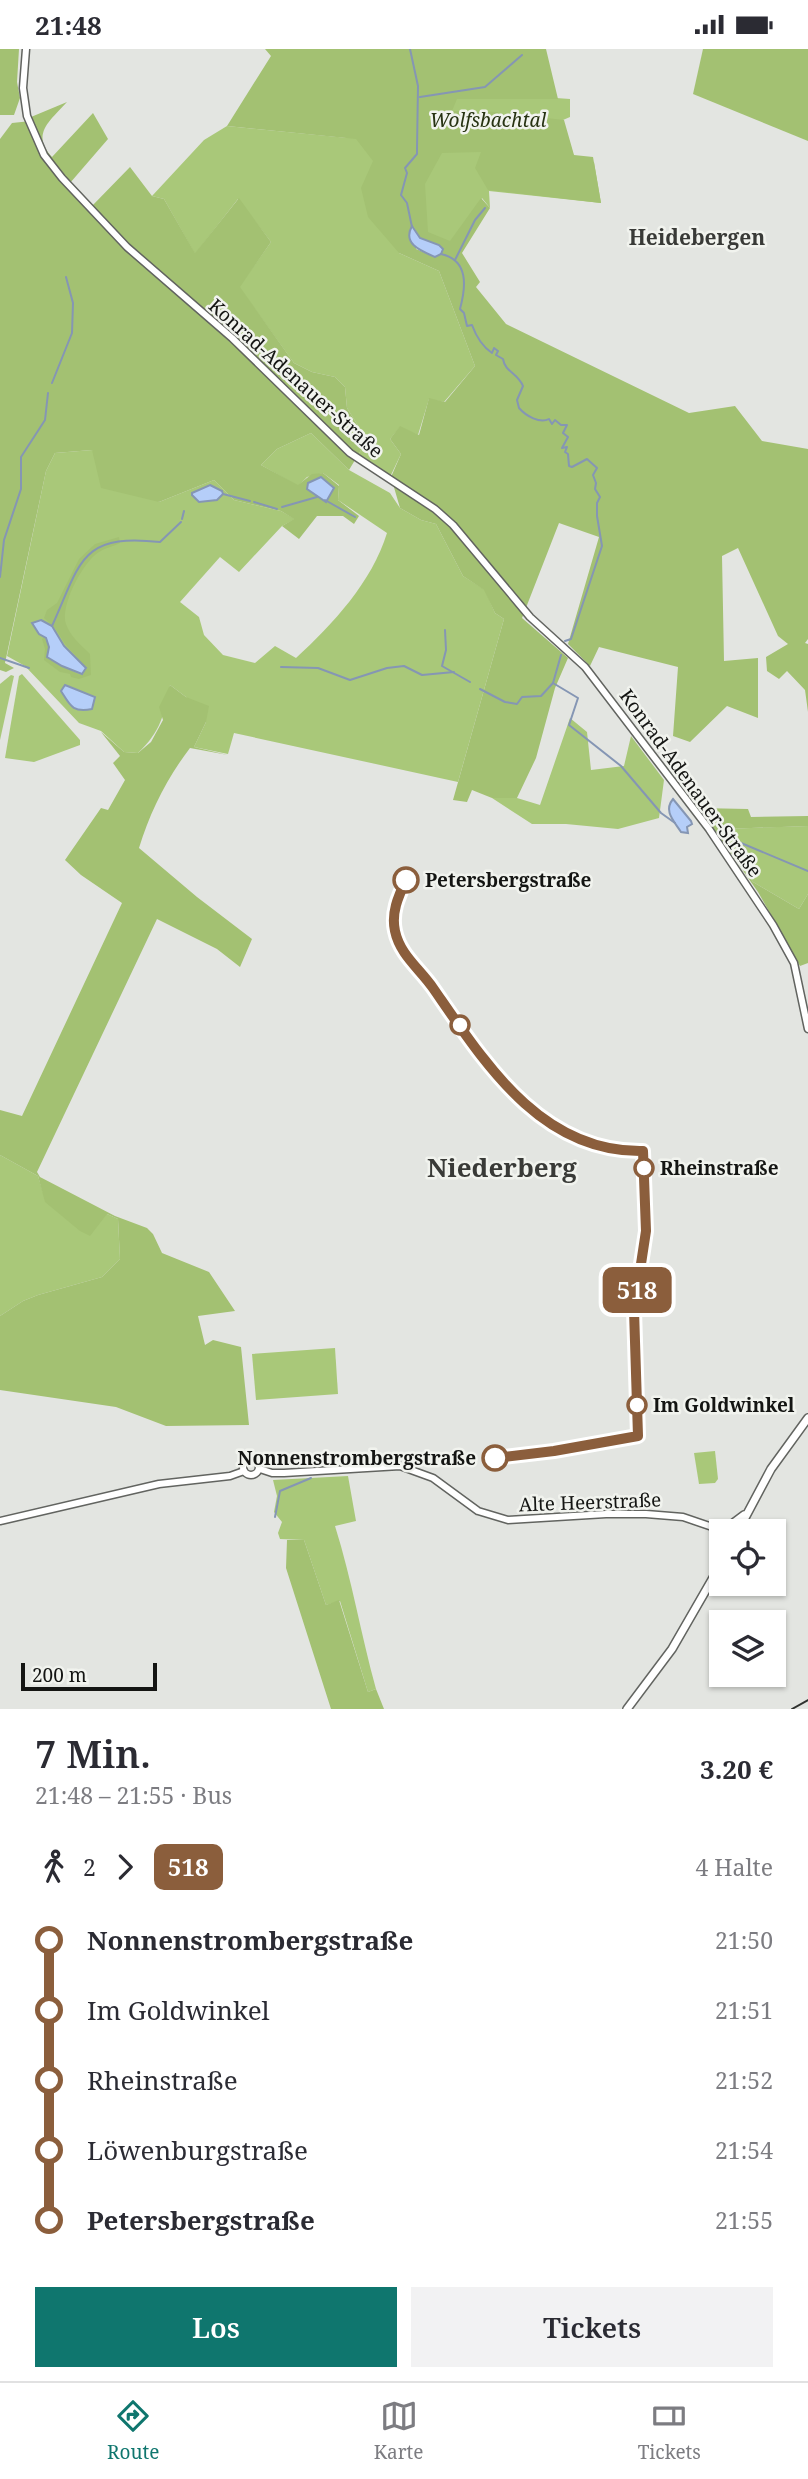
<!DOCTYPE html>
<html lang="de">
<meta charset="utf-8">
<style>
body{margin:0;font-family:"Noto Serif",serif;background:#f2f2f3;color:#2b2b33;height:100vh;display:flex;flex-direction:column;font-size:26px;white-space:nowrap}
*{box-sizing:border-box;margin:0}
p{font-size:23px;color:#7c7c81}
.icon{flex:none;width:38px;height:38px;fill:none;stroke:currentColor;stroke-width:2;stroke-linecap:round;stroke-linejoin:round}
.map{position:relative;height:1660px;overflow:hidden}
.details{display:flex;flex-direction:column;background:#fff;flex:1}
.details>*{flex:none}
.badge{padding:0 14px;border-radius:10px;font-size:24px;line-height:46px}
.controls{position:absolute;left:709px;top:1470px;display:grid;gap:14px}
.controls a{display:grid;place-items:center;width:77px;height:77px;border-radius:0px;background:#fff;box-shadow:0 2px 5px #0004;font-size:35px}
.scale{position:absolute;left:21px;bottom:18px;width:136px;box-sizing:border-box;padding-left:7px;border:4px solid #141513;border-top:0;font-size:19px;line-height:24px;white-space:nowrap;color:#141513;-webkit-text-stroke:5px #f1f3ee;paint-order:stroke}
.map>.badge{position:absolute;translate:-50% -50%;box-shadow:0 0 0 4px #fff}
.legs{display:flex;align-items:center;gap:10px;height:77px;padding:0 35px;font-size:23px}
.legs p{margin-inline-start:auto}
.overview{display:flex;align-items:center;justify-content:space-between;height:119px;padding:0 35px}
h1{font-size:38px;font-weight:600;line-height:52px}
.cta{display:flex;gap:14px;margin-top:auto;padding:14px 35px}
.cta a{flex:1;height:80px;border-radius:0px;background:#0f766e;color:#fff;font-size:28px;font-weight:600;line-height:80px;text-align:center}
.cta a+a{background:#f2f2f3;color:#2b2b33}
ul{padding:0 35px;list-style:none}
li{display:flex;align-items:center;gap:24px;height:70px;font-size:26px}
li i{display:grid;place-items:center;width:10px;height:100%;margin:0 9px;background:currentColor}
li i::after{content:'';width:18px;height:18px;margin:-9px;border:5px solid;border-radius:50%;background:#fff}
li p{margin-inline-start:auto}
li:first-child i{background:linear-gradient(#0000 50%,currentColor 0)}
li:last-child i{background:linear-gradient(currentColor 50%,#0000 0)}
.status{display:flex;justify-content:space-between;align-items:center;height:49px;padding:0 35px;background:#fff;direction:ltr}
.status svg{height:19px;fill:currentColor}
.tab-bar{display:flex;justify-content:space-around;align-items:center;height:98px;border-top:2px solid #e1e1e2;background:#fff;font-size:19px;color:#7c7c81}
.tab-bar a{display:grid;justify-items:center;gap:4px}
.tab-bar .current{color:#0f766e}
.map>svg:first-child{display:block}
.green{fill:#a9c879}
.forest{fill:#a3c172;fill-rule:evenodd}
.water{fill:#b5cef9;stroke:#8596b4;stroke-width:2}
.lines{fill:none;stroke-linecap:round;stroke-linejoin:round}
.stream{stroke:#8596b4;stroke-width:2}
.secondary-casing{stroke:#626460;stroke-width:9}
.primary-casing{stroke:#626460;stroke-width:10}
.secondary{stroke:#fff;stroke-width:6}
.primary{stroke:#fff;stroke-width:7}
.tram{stroke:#30322f;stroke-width:2}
.line-1-casing{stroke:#fff;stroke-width:16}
.line-1{stroke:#8b5e3c;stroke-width:10}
.stop-1-dot{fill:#fff;stroke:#8b5e3c;stroke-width:3.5}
.labels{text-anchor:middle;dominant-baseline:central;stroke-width:5;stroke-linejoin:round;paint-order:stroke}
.park-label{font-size:19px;font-style:italic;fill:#273312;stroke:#f1f3ee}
.street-label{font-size:19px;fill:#141513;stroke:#f1f3ee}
.stop-label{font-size:19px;font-weight:bold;fill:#141513;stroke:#f1f3ee;text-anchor:start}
.neighbourhood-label{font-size:21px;font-weight:bold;fill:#393a37;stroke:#f1f3ee}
.district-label{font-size:26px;font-weight:bold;fill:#393a37;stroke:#f1f3ee}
</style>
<div class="status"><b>21:48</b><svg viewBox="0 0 49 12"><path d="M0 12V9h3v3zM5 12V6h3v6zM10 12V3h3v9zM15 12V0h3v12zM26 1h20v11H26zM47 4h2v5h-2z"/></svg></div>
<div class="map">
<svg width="808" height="1660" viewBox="0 0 808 1660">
<rect width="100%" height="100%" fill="#e3e5e1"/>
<!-- green -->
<g class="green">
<polygon points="540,0 556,49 570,50 570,68 563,71 575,111 594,113 601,154 489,142 490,159 482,149 450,204 434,186 399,204 439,222 475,317 444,353 429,350 418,386 400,378 390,390 401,405 390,428 358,406 367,391 347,359 345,338 335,328 312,323 294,314 239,238 271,193 238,150 195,205 164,150 152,147 204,91 227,77 348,89 419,43"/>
<path d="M311,384L349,421L390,444L400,459L421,471L436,475L463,527L485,541L495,564L504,570L458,733L234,684L228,705L194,698L206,673L186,648L170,636C164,666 161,682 138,704L124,703L101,682L79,674L25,617L7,607L46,422L55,404L92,401L159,453L214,431L234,451L281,462L295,470L282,477L239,523L220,508L180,553L199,568L204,586L223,606L255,614L275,597L296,609C333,575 372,533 387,484L338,451L339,436L323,424L307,428L298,437L261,416L277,400Z"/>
<polygon points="22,625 80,691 80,696 34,713 5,709 19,627"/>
<polygon points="11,626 14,627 0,691 0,635"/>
<polygon points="570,669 587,683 591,721 624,717 631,687 664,731 659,769 618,780 566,775 532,775 492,749 517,749 540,756"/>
<polygon points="808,777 808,845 799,860 753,833 722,789 723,780"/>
<polygon points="0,1106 38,1127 46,1153 107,1165 118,1170 120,1210 102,1228 38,1246 23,1252 0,1267"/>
<polygon points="335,1299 338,1345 256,1351 252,1305"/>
<polygon points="715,1402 718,1430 715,1434 699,1435 694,1404"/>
<path d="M348,1427L356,1472L335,1477C352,1531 361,1586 376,1640L368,1643L340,1552L326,1556L304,1491L280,1490L278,1484L282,1473L274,1463L277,1447L273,1431Z"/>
</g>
<!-- forest -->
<g class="forest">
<polygon points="0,0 19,0 17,33 20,49 14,66 0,66"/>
<path d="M265,0H546L558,50H457L452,62L498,63L497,70L508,71L511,65L564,71L574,106L593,108L601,154L488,141L475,119L481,103L442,104L425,135L428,183L450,192L481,149L490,159L462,204L480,233L476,238L506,275L689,364L735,357L762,392L808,400V590L805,594L808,595V663L805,641L787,622L779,630L767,622L766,608L788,595L778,587L738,499L722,507L724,612L758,609V669L727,657L690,693L673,687L678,618L599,598L590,617L568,595L599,488L559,474L522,569L568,609L555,639L536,709L517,749H492L472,741L467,753L453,751L504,570L495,564L484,541L463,527L436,475L421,471L400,459L391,428L401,405L390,390L400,377L419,386L429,349L445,353L475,317L439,222L399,204L368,168L361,139L373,112L356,90L227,77L271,7ZM414,177L420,189L439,196L435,208L416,200Z"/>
<polygon points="703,0 808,0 808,92 693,45"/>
<path d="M67,53C51,71 30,85 52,108L93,64L108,90L70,134L92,157L130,118L152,147L164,150L195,204L239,149L271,193L240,238L294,314L312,323L335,328L345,338L347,359L367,391L349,421L311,384L277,400L261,416L298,436L312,425L323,424L339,437L338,451L359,467L354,475L343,467H317L299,490L282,477L294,470L281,462L234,451L214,431L159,453L101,439L92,401L55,404L46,422L5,614L14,619L6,623L0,621V90L12,74L31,72V68Z"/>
<path d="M119,488L120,494C112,498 101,500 95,506C81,518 60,557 66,575C70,587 81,596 90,605L91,626L79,630L71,628L70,625L60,623L44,611L45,600L42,590L44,588L49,598L48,610L78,625L83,626L87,619L65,595L55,579L44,569L47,561L57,554L79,510L95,495Z"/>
<path d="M170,636L186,648L209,657L206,673L194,698L228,706L190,699C167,729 150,763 139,799L197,848L252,890L240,918L217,900L157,870L37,1123L40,1128L115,1167L147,1179L153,1185L162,1204L209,1223L235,1262L198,1267L205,1296L213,1291L241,1298L249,1376L166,1377L116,1358L0,1341V1267L23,1252L38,1246L102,1228L120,1210L118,1170L107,1165L90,1187L80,1182L45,1153L38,1127L0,1106V1061L22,1067L122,854L81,826L65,811L101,759L108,761L125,731L113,714L120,707L101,683L124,703L138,704L151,693L163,671L159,658Z"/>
<polygon points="699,759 748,760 751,768 808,767 808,777 724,780 722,789 753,833 799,860 808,845 808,914 800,917 758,843"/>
<polygon points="287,1491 304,1491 326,1556 339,1551 368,1643 376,1640 384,1660 331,1660 286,1519"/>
</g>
<!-- water -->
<g class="water">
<path d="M412,177L420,189L439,196L443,200L441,205L435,208C421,202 402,195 412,177Z"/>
<polygon points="321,428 334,439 326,453 307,440 308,434"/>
<polygon points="210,436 222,442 223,445 217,451 199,453 192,446 192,444"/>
<polygon points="41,571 52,577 64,597 86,619 82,625 62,617 47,608 49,598 46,589 39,585 32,574"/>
<path d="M65,636L95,648L92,660C72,664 70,656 61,642Z"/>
<path d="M673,750L691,772L692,775L687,778L688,784L681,783C674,772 663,762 673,750Z"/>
</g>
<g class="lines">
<!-- stream -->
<g class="stream">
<polyline points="410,0 418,37 417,100 417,105 405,119 407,124 401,146 407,154 412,178"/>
<polyline points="420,48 485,38 522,6"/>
<path d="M441,205C469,211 466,238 460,260L464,264L467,277L472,276C476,287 483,298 492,304L494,299L498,302L496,306L503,310C505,323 518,324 523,337L517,351L519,359C526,367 540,375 549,370L552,375L555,371L561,376H567L563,384L568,388L562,399L567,398L565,403L568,405L569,417L572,418L587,410L597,419L593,426L596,434L595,440L600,448L597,454V467L602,497L571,590L565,592"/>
<polyline points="455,211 475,171 485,159"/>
<polyline points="52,334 72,284 73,254 66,228"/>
<polyline points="223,445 250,452"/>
<polyline points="325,451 355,468"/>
<polyline points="254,453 277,460"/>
<polyline points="282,458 317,448"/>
<polyline points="182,470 184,462"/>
<polyline points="0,528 4,491 21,440 21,408 45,371 48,344"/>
<path d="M52,577C81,513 80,484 160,493L181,473"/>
<polyline points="445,581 446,601 442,617 470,633"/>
<polyline points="561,606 553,634 578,649 569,676 621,717 661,764 675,774"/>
<polyline points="0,609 29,619"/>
<polyline points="281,618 318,619 350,631 387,619 404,617 422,626 454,623"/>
<polyline points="480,640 505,653 517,655 522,648 541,647 553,634"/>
<polyline points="734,791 808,822"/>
<polyline points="275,1468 280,1442 311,1429"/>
</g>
<!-- secondary casing -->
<g class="secondary-casing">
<g id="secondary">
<polyline points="26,0 23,39 27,67 44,106 62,129 127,198 232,289 350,404 435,460 453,476 530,568 585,618 709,780 773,876 794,914 808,980"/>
<circle cx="251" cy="1418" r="8"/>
<polyline points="260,1420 272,1424 284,1424 400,1417 433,1429 478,1462 508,1471 606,1465 646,1465 683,1468 724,1482"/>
<polyline points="0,1472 159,1435 230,1427 244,1422"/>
</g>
</g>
<!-- primary casing -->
<g class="primary-casing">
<g id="primary">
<polyline points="716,1479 732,1475 744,1466"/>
<polyline points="738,1482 771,1420 808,1369"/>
<polyline points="627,1660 672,1600 721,1515"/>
</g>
</g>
<!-- secondary -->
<use href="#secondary" class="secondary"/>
<!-- primary -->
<use href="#primary" class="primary"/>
<!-- tram -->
<polyline class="tram" points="792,1660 808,1651"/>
</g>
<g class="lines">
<!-- line-1 casing -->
<g class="line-1-casing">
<path id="line-1" d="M406,831C398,848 391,864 395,882C400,906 420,920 433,939C485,1014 541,1104 643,1102L646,1182L634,1261L638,1387L554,1402L495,1409"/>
</g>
<!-- line-1 -->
<use href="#line-1" class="line-1"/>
</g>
<!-- markers -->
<g class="stop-1-dot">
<circle cx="406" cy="831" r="12"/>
<circle cx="460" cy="976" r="9"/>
<circle cx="644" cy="1119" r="9"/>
<circle cx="637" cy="1356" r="9"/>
<circle cx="495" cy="1409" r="12"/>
</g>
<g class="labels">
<!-- park labels -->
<g class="park-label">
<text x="488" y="71">Wolfsbachtal</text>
</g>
<!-- street labels -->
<g class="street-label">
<text transform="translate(296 329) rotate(42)">Konrad-Adenauer-Straße</text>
<text transform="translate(691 734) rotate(54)">Konrad-Adenauer-Straße</text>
<text transform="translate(590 1453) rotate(-2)">Alte Heerstraße</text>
</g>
<!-- stop labels -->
<g class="stop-label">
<text x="425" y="831">Petersbergstraße</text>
<text x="660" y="1119">Rheinstraße</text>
<text x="653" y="1356">Im Goldwinkel</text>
<text x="476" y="1409" text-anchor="end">Nonnenstrombergstraße</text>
</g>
<!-- neighbourhood labels -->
<g class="neighbourhood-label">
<text x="697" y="188">Heidebergen</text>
</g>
<!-- district labels -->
<g class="district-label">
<text x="502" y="1118">Niederberg</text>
</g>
</g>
</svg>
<div class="controls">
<a><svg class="icon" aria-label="locate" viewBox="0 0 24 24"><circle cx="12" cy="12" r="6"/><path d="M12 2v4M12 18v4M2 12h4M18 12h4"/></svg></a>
<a><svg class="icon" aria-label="layers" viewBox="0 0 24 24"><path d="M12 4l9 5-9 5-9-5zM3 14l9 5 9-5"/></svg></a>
</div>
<div class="scale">200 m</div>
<b class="badge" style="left:637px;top:1241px;background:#8b5e3c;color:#fff">518</b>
</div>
<section class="details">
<div class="overview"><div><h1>7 Min.</h1><p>21:48 – 21:55 · Bus</p></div><b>3.20 €</b></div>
<div class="legs"><svg class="icon" aria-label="walk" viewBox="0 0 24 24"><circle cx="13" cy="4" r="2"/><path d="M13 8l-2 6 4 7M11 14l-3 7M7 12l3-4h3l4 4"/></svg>2<svg class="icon" aria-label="forward" viewBox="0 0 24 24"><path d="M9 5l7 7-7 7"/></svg><b class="badge" style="background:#8b5e3c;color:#fff">518</b><p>4 Halte</p></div>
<ul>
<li><i style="color:#8b5e3c"></i><b>Nonnenstrombergstraße</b><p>21:50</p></li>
<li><i style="color:#8b5e3c"></i><span>Im Goldwinkel</span><p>21:51</p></li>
<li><i style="color:#8b5e3c"></i><span>Rheinstraße</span><p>21:52</p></li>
<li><i style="color:#8b5e3c"></i><span>Löwenburgstraße</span><p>21:54</p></li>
<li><i style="color:#8b5e3c"></i><b>Petersbergstraße</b><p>21:55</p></li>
</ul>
<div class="cta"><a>Los</a><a>Tickets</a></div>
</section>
<nav class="tab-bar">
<a class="current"><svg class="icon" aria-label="directions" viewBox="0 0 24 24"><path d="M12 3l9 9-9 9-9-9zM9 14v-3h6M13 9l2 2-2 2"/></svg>Route</a>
<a><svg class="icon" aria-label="map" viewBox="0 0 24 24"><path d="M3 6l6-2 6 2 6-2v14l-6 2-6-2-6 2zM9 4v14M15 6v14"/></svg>Karte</a>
<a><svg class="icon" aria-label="tickets" viewBox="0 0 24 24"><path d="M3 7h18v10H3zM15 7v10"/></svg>Tickets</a>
</nav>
